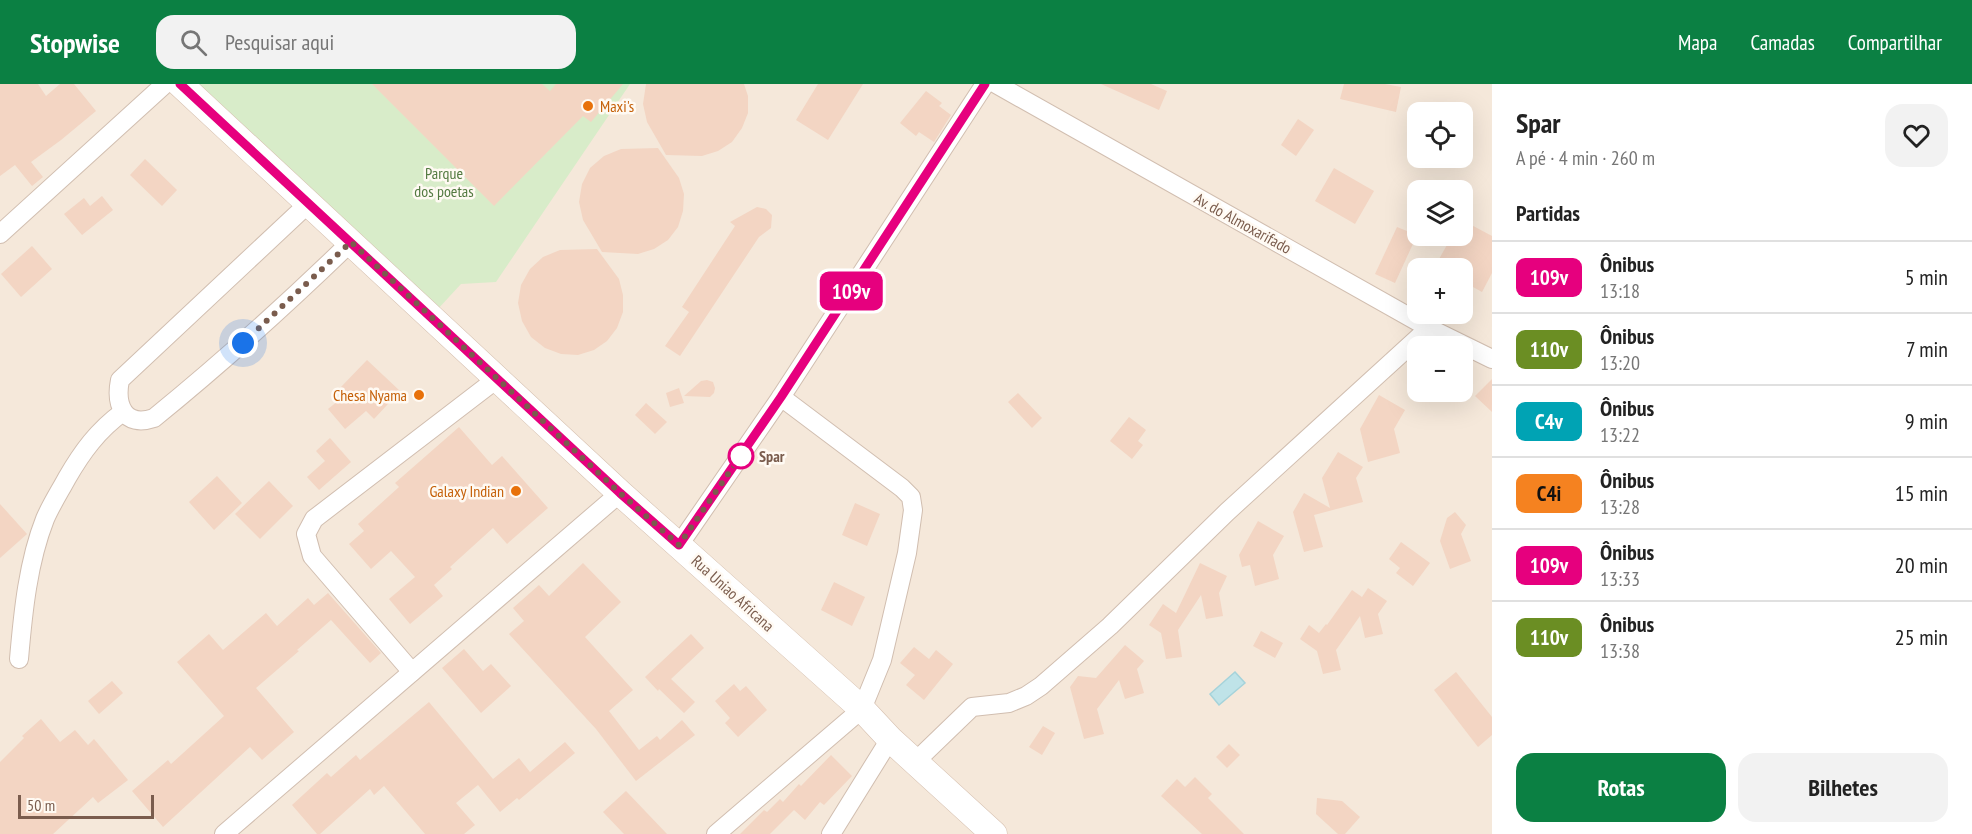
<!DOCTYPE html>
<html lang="pt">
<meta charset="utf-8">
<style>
body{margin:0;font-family:"PT Sans Narrow",sans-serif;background:#f2f2f2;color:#222;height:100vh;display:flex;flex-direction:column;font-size:22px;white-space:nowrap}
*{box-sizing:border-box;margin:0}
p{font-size:20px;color:#767676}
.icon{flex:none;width:33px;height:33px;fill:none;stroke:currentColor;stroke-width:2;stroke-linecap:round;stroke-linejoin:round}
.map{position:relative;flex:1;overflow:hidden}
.drawer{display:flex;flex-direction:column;background:#fff;width:480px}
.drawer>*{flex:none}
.badge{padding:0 12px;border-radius:9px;font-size:21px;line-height:39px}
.controls{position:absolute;left:1407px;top:18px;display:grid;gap:12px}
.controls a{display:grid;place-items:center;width:66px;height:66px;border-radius:12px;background:#fff;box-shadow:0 6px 24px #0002;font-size:30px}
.scale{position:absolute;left:18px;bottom:15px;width:136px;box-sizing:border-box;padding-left:6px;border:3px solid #7a5c4d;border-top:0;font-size:16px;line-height:21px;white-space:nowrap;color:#7a5c4d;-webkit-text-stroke:4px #fffaf3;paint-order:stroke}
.you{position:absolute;width:30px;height:30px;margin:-15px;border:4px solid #fff;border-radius:50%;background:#1a73e8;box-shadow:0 0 0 9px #1a73e833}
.map>.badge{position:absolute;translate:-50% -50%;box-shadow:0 0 0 3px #fff}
h2{padding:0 24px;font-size:22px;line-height:54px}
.round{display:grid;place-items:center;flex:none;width:63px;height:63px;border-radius:18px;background:#f2f2f2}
.head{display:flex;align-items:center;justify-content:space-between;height:102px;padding:0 24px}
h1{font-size:28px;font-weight:600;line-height:45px}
.button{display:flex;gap:12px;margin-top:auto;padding:12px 24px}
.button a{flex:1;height:69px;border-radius:18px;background:#0b8043;color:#fff;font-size:24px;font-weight:600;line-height:69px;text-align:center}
.button a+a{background:#f2f2f2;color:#222}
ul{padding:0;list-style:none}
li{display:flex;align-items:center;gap:18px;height:72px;padding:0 24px;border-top:2px solid #e0e0e0}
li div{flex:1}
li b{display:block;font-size:22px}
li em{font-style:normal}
li .badge{min-width:66px;font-weight:700;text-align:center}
header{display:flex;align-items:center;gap:36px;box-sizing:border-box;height:84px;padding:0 30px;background:#0b8043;color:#fff}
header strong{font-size:28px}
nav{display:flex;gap:33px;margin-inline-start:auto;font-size:21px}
.search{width:420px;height:54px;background:#f2f2f2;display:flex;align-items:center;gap:15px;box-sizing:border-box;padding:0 21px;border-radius:18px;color:#767676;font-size:22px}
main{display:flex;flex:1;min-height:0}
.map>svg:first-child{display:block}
.residential{fill:#f5e8da;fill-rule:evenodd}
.green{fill:#d8ecc9}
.water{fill:#bfe3e8;stroke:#a5d3da;stroke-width:1.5}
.building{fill:#f3d5c3}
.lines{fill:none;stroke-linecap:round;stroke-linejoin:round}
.street-casing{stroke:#d1beb0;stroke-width:20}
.secondary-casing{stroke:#d6c0b0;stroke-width:27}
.street{stroke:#fff;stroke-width:18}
.secondary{stroke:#fff;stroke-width:26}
.line-casing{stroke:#fff;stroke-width:14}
.line{stroke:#e6007e;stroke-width:9}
.walk{stroke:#7a5c4d;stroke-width:6;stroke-dasharray:0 10.8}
.food-dot{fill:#e8710a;stroke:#fffaf3;stroke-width:2}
.stop-dot{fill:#fff;stroke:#e6007e;stroke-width:3}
.labels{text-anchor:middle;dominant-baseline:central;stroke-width:5;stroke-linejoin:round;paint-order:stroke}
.food-label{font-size:16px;fill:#c56008;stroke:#fffaf3;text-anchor:end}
.park-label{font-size:16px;fill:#537a41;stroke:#fffaf3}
.street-label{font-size:16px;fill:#7a5c4d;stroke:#fffaf3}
.stop-label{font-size:16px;font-weight:bold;fill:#7a5c4d;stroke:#fffaf3;text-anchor:start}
</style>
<header>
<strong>Stopwise</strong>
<div class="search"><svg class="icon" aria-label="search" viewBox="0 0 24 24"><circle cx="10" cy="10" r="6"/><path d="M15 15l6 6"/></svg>Pesquisar aqui</div>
<nav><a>Mapa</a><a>Camadas</a><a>Compartilhar</a></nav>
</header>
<main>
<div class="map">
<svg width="1492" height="750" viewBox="0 0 1492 750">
<rect width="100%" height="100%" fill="#fdf6ec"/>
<!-- residential -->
<path class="residential" d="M0,0H1492V750H0ZM1418,28H1462V74H1418ZM1418,106H1462V152H1418ZM1418,184H1462V230H1418ZM1418,262H1462V308H1418Z"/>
<!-- green -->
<polygon class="green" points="190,0 630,0 496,198 461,200 437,226"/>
<!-- water -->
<polygon class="water" points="1235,588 1245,599 1219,621 1210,610"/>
<!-- building -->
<g class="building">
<polygon points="0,0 38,0 46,12 60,0 74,0 96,27 61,56 31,78 43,93 32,102 15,81 0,92"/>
<polygon points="372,0 542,0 550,7 556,0 623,0 591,38 583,32 494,122"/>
<polygon points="646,0 744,0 748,12 748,29 742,44 732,58 718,67 702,72 666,71 647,38 643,20"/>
<polygon points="818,0 863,0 828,56 796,36"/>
<polygon points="1101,0 1151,0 1167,7 1159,26"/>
<polygon points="1344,0 1385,0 1401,3 1396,28 1340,15"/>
<polygon points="926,7 942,19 939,22 951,31 934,58 919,48 916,52 900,39"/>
<polygon points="1298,35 1314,46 1296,72 1281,61"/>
<polygon points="658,64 679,94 684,110 683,127 678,143 668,156 654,165 638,170 602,168 583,136 579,118 582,100 590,84 604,72 621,65"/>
<polygon points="145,75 177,106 162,122 130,91"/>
<polygon points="1334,84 1374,107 1355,140 1315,117"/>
<polygon points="102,112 113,126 82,151 64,130 84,114 90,122"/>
<polygon points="757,123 766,125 772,131 771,144 759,153 680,272 665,262 689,228 682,223 735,142 730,138"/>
<polygon points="1462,136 1492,152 1492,189 1482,208 1462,197 1462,184 1434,184 1452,152 1462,152"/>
<polygon points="1397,143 1417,151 1395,199 1375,190"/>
<polygon points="32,162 52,185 21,213 1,190"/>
<polygon points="597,165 619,195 623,211 623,228 617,244 607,257 594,266 578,271 561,270 545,264 531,253 522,237 518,219 521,201 530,185 543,173 560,166"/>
<polygon points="367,276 400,307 374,335 366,327 345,345 328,325 348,309 341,303"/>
<polygon points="1492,295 1492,328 1475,312"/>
<polygon points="707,296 713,298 715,304 714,309 710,313 684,312 701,297"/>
<polygon points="679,304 684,319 670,323 666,309"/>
<polygon points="1018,309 1042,334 1032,344 1008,318"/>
<polygon points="1379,311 1405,326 1394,345 1400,369 1368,378 1360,345"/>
<polygon points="646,319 667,338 655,350 635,331"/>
<polygon points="1129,333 1146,346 1138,357 1143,361 1132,375 1110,357"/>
<polygon points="459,343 492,381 502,372 548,424 507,460 493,444 450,483 452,485 434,501 443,512 410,540 389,515 415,493 391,467 371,485 349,460 364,447 358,440 399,403 395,399"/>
<polygon points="330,354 351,378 319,406 307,393 325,377 316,367"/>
<polygon points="1338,368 1363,383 1356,394 1363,418 1314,431 1323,463 1304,468 1293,428 1304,409 1330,424 1322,394"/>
<polygon points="217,392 242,419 214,446 189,418"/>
<polygon points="269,397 293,422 260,455 235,430"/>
<polygon points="855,419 880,430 867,462 842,451"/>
<polygon points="0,420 27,450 0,474"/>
<polygon points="1455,428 1466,441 1461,450 1471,477 1450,485 1440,457 1447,434"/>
<polygon points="1258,437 1284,452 1273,471 1279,495 1255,502 1250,481 1242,483 1239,471"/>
<polygon points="1401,458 1430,479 1413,502 1396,489 1400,484 1389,475"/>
<polygon points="583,479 621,518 585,553 633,606 609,627 639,666 657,652 660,656 682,636 695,651 636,697 596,645 509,550 524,537 513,524 539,501 549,512"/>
<polygon points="1200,479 1227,492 1219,509 1223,532 1206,535 1201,511 1178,546 1182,573 1166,575 1161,549 1149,541 1163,520 1176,529"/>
<polygon points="834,498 865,513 852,542 821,526"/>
<polygon points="1368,504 1387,517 1378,530 1383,550 1365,554 1360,532 1336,566 1341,586 1323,590 1317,567 1300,555 1309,541 1319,549 1326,540 1327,541 1352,506 1362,513"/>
<polygon points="328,509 381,569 370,579 331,536 297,566 299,567 256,604 294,648 262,676 250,663 163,743 132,707 168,676 171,680 224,632 177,578 209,550 223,566 266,529 277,542 308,514 314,521"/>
<polygon points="1261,547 1283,559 1275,574 1253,562"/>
<polygon points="691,550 704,564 671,595 695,618 684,629 659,605 658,607 645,593"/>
<polygon points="1125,561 1144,577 1137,585 1144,609 1125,615 1119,596 1097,625 1104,650 1084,655 1070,603 1078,592 1096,594"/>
<polygon points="914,563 929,575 936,566 953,580 924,616 906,601 915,591 900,579"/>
<polygon points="464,565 483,587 491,580 511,602 481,629 442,584"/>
<polygon points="1456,588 1492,633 1492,651 1478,663 1434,606"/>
<polygon points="112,597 123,609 99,630 88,617"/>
<polygon points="734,600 740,607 746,602 767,626 738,653 725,639 730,634 715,617"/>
<polygon points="429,618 493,695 519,674 530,688 565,658 575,669 519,716 517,714 500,728 478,701 456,719 475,741 464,750 425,750 384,702 374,711 370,705 320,750 317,750 292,721 327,689 331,693 356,671 360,676"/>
<polygon points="41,635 60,658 75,646 88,661 94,655 128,696 98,719 93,713 53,750 0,750 0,678 24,654 22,652"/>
<polygon points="1043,642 1055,649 1042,671 1029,663"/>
<polygon points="1229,660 1240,671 1227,684 1216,673"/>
<polygon points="831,671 852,692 824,721 820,718 805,736 794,726 770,750 740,750 764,726 767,728 780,715 783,718 799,700 801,702"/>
<polygon points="1195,693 1212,710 1208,714 1244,750 1202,750 1161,712 1177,695 1185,703"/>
<polygon points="626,707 667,750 624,750 603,728"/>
<polygon points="1317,714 1342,717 1360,733 1345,750 1338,750 1316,730"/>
</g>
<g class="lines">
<!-- street casing -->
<g class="street-casing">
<g id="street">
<polyline points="996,0 1429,244 1492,275"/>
<path d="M309,119L120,296C115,321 124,344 154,334C223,278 288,219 351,158"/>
<polyline points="0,150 165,0"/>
<polyline points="679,461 781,313 985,0"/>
<path d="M19,575C23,528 28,478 45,435C51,421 60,407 67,394C82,368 98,346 123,328"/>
<polyline points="412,588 312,472 306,450 314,435 498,294"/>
<polyline points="915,678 972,623 1009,619 1026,612 1041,602 1110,542 1227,428 1429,244"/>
<polyline points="224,750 620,409"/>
<polyline points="716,750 862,625 882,576 907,469 913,426 911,413 902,404 781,313"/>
<polyline points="831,750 890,655"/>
</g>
</g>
<!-- secondary casing -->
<g class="secondary-casing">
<polyline id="secondary" points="180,0 620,409 862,625 890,655 994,750"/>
</g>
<!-- street -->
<use href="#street" class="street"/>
<!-- secondary -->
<use href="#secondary" class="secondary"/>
</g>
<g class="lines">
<!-- line casing -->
<g class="line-casing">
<polyline id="line" points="180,0 620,409 679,461 781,313 985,0"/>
</g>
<!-- line -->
<use href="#line" class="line"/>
<!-- walk -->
<polyline class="walk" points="243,259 351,158 620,409 679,461 742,370 741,372"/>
</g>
<!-- markers -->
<g class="food-dot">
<circle cx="588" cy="22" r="6"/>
<circle cx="419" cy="311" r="6"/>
<circle cx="516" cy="407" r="6"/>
</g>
<circle class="stop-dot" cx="741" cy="372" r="12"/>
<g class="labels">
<!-- food labels -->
<g class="food-label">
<text x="600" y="22" text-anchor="start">Maxi's</text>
<text x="407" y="311">Chesa Nyama</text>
<text x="504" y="407">Galaxy Indian</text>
</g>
<!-- park labels -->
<g class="park-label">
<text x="444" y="89">Parque<tspan x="444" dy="18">dos poetas</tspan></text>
</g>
<!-- street labels -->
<g class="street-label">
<text transform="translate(1243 139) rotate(29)">Av. do Almoxarifado</text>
<text transform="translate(733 509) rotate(42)">Rua Uniao Africana</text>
</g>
<!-- stop labels -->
<g class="stop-label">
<text x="759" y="372">Spar</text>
</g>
</g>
</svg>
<div class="controls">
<a><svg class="icon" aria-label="locate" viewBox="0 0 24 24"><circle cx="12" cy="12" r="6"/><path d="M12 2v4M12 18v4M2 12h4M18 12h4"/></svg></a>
<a><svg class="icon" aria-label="layers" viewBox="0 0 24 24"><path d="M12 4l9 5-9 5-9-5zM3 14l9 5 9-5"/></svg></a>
<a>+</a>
<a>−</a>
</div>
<div class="scale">50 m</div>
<div class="you" style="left:243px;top:259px"></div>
<b class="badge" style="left:851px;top:207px;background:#e6007e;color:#fff">109v</b>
</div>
<section class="drawer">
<div class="head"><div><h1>Spar</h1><p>A pé · 4 min · 260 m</p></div><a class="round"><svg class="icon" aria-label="heart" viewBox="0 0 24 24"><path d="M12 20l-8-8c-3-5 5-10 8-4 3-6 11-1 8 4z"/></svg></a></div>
<h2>Partidas</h2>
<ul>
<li><span class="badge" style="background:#e6007e;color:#fff">109v</span><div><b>Ônibus</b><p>13:18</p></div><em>5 min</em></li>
<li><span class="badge" style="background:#6b8e23;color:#fff">110v</span><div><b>Ônibus</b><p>13:20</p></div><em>7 min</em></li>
<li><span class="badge" style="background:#00a3b4;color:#fff">C4v</span><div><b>Ônibus</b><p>13:22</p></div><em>9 min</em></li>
<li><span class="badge" style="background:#f58220;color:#111">C4i</span><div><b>Ônibus</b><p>13:28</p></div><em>15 min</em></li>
<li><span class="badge" style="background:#e6007e;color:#fff">109v</span><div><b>Ônibus</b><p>13:33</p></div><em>20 min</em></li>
<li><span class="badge" style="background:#6b8e23;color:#fff">110v</span><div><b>Ônibus</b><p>13:38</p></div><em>25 min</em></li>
</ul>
<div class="button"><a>Rotas</a><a>Bilhetes</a></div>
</section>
</main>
